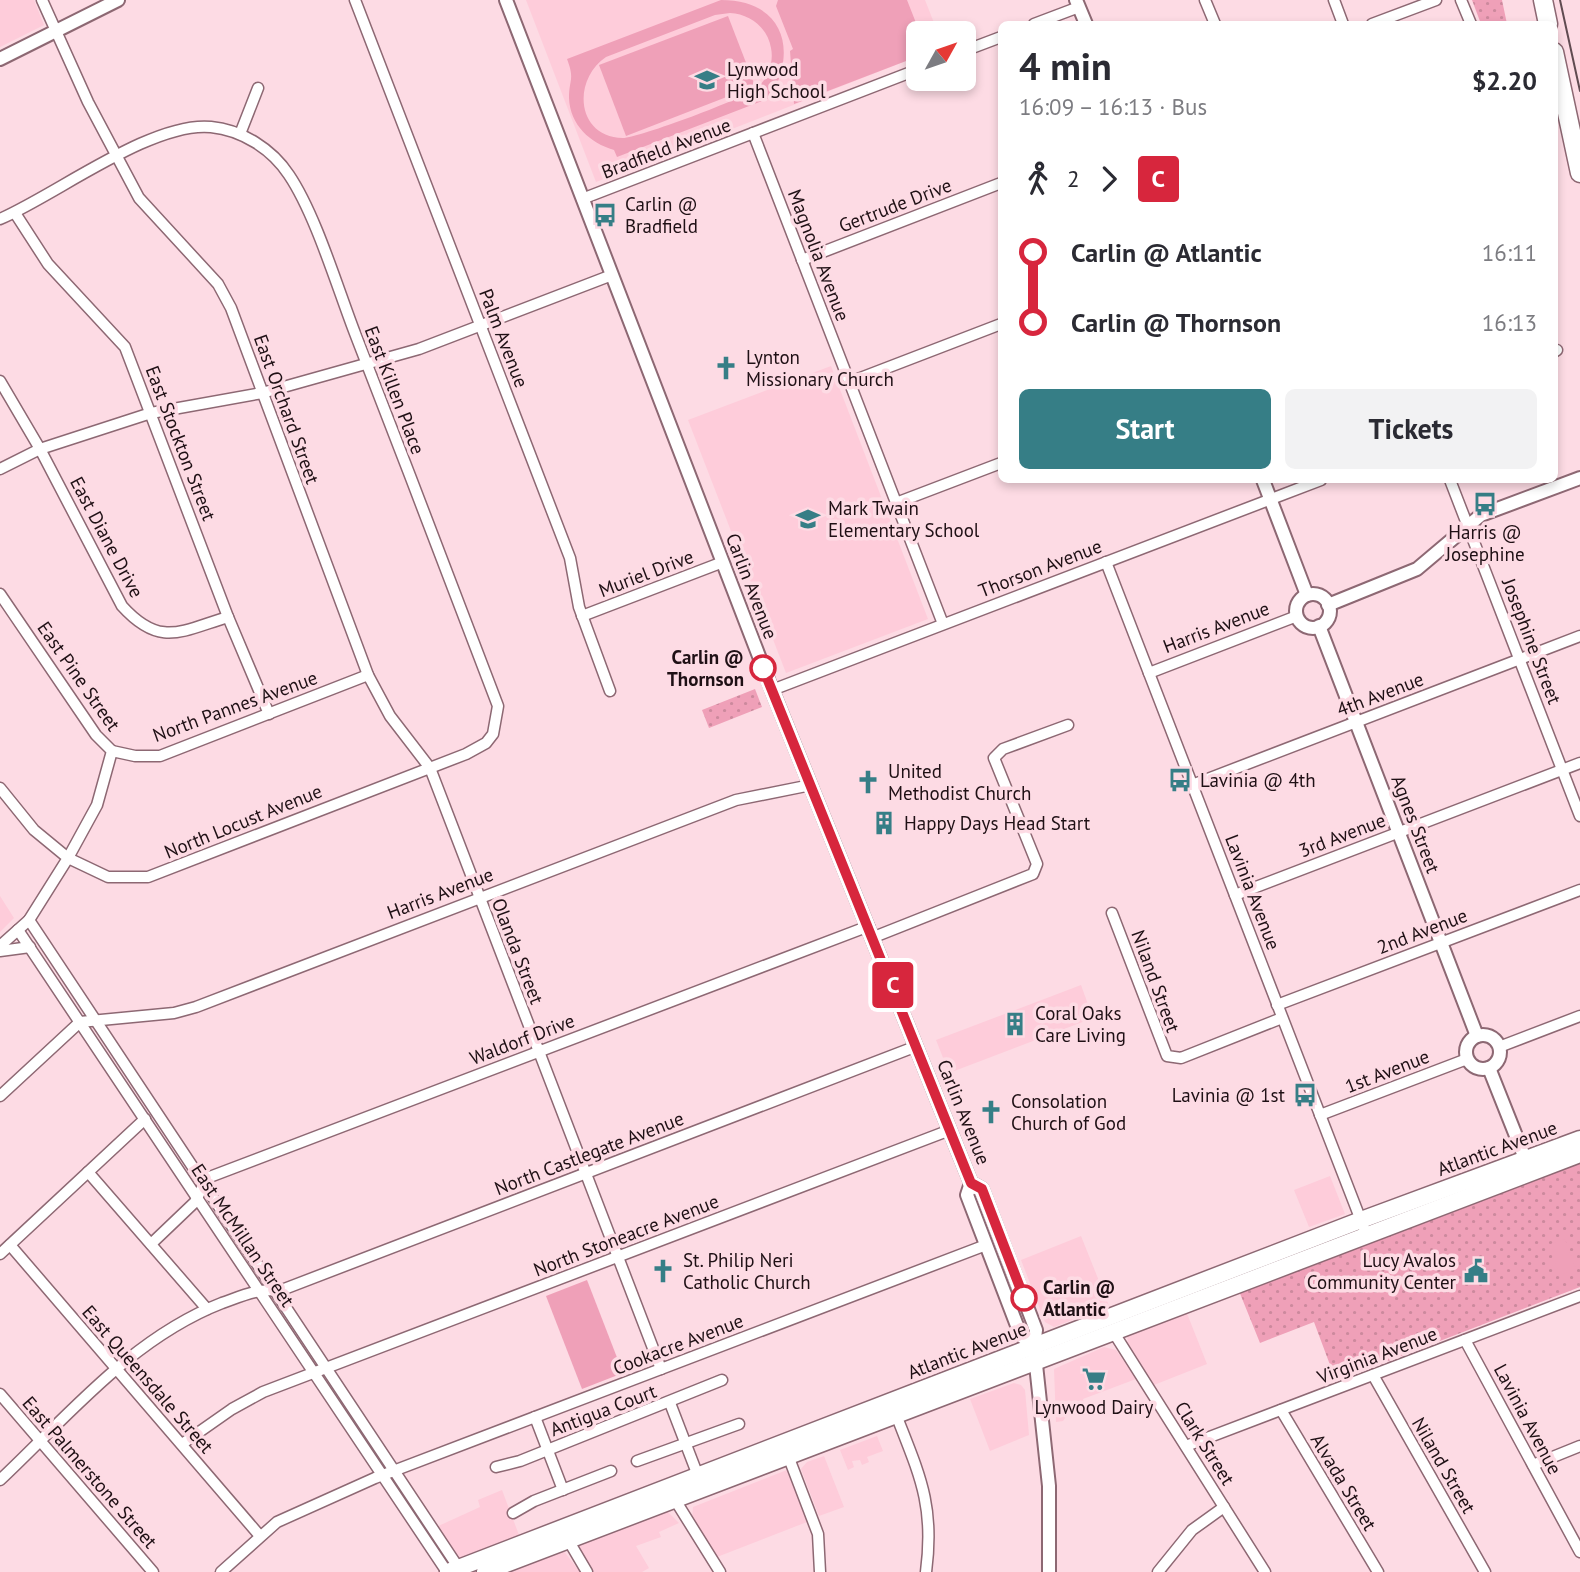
<!DOCTYPE html>
<meta charset="utf-8">
<style>
body{margin:0;font-family:"PT Sans",sans-serif;background:#f2f2f3;color:#2b2b33;height:100vh;display:flex;flex-direction:column;font-size:26px;white-space:nowrap}
*{box-sizing:border-box;margin:0}
p{font-size:23px;color:#7c7c81}
.icon{flex:none;width:38px;height:38px;fill:none;stroke:currentColor;stroke-width:2;stroke-linecap:round;stroke-linejoin:round}
.map{position:relative;flex:1;overflow:hidden}
.panel{position:absolute;left:998px;top:21px;width:560px;height:462px;display:flex;flex-direction:column;background:#fff;border-radius:10px;box-shadow:0 4px 10px #0003}
.panel>*{flex:none}
.badge{padding:0 14px;border-radius:5px;font-size:24px;line-height:46px}
.needle{width:46px;rotate:50deg}
.fabs{position:absolute;left:906px;top:21px;display:grid;gap:14px}
.fabs a{display:grid;place-items:center;width:70px;height:70px;border-radius:10px;background:#fff;box-shadow:0 4px 10px #0003;font-size:35px}
.map>.badge{position:absolute;translate:-50% -50%;box-shadow:0 0 0 4px #fff}
.legs{display:flex;align-items:center;gap:10px;height:77px;padding:0 21px;font-size:23px}
.legs p{margin-inline-start:auto}
.summary{display:flex;align-items:center;justify-content:space-between;height:119px;padding:0 21px}
h1{font-size:38px;font-weight:800;line-height:52px}
.primary-button{display:flex;gap:14px;margin-top:auto;padding:14px 21px}
.primary-button a{flex:1;height:80px;border-radius:10px;background:#367e86;color:#fff;font-size:28px;font-weight:800;line-height:80px;text-align:center}
.primary-button a+a{background:#f2f2f3;color:#2b2b33}
ul{padding:0 21px;list-style:none}
li{display:flex;align-items:center;gap:24px;height:70px;font-size:26px}
li i{display:grid;place-items:center;width:10px;height:100%;margin:0 9px;background:currentColor}
li i::after{content:'';width:18px;height:18px;margin:-9px;border:5px solid;border-radius:50%;background:#fff}
li p{margin-inline-start:auto}
li:first-child i{background:linear-gradient(#0000 50%,currentColor 0)}
li:last-child i{background:linear-gradient(currentColor 50%,#0000 0)}
.map>svg:first-child{display:block}
.built{fill:#feccda}
.park{fill:url(#park-dots)}
.pitch{fill:#efa0b8;fill-rule:evenodd}
.lines{fill:none;stroke-linecap:round;stroke-linejoin:round}
.minor-casing{stroke:#8d6873;stroke-width:13}
.tertiary-casing{stroke:#8d6873;stroke-width:16}
.primary-casing{stroke:#8d6873;stroke-width:19}
.motorway-casing{stroke:#8d6873;stroke-width:21}
.minor{stroke:#fff;stroke-width:10}
.tertiary{stroke:#fff;stroke-width:12}
.primary{stroke:#fff;stroke-width:16}
.motorway{stroke:#fff;stroke-width:18}
.tram{stroke:#604b51;stroke-width:2}
.line-1-casing{stroke:#fff;stroke-width:16}
.line-1{stroke:#d7263d;stroke-width:10}
.stop-1-dot{fill:#fff;stroke:#d7263d;stroke-width:3.5}
.labels{text-anchor:middle;dominant-baseline:central;stroke-width:7;stroke-linejoin:round;paint-order:stroke}
.poi-label{font-size:19px;fill:#1f1015;stroke:#fddbe4;text-anchor:start}
.street-label{font-size:19px;fill:#1f1015;stroke:#fddbe4}
.stop-label{font-size:19px;font-weight:bold;fill:#1f1015;stroke:#fddbe4;text-anchor:end}
</style>
<div class="map">
<svg width="1580" height="1572" viewBox="0 0 1580 1572">
<defs>
<pattern id="park-dots" width="8" height="8" patternUnits="userSpaceOnUse" patternTransform="scale(1.75)"><rect width="8" height="8" fill="#efa0b8"/><path d="M2 2h.1M6 6h.1" fill="none" stroke="#cc899d" stroke-width="1.8" stroke-linecap="round"/></pattern>
</defs>
<rect width="100%" height="100%" fill="#fddbe4"/>
<!-- built -->
<g class="built">
<polygon points="0,0 34,0 44,25 0,47"/>
<polygon points="526,0 925,0 938,33 919,33 919,56 596,182"/>
<polygon points="831,366 928,619 786,673 688,420"/>
<polygon points="0,896 14,918 0,932"/>
<polygon points="1081,985 1093,1018 949,1073 936,1040"/>
<polygon points="1330,1176 1345,1214 1309,1227 1294,1190"/>
<polygon points="1081,1236 1109,1306 1054,1327 1045,1322 1021,1260"/>
<polygon points="1186,1311 1207,1364 1154,1385 1128,1344 1127,1336"/>
<polygon points="1104,1347 1116,1350 1136,1379 1083,1399 1085,1405 1070,1411 1063,1421 1056,1422 1054,1369"/>
<polygon points="1014,1383 1021,1385 1025,1390 1029,1435 990,1451 970,1399"/>
<polygon points="877,1436 883,1451 867,1457 869,1462 862,1465 860,1460 852,1461 854,1467 848,1470 840,1450"/>
<polygon points="824,1456 844,1507 819,1516 801,1469 807,1462"/>
<polygon points="787,1470 807,1522 717,1557 692,1519 693,1507"/>
<polygon points="502,1490 519,1535 458,1559 434,1528 480,1507 478,1500"/>
<polygon points="666,1510 679,1523 659,1532 661,1537 636,1546 649,1568 642,1572 593,1572 577,1545"/>
<polygon points="563,1550 580,1572 505,1572"/>
</g>
<!-- park -->
<g class="park">
<polygon points="1472,0 1502,0 1507,24 1481,24"/>
<polygon points="755,689 762,707 709,728 702,710"/>
<polygon points="1580,1161 1580,1287 1336,1381 1314,1322 1260,1343 1239,1291"/>
</g>
<!-- pitch -->
<g class="pitch">
<path d="M721,0C782,0 799,48 770,98L617,157L614,150C590,143 570,125 569,98C569,79 575,80 567,59ZM730,13C750,14 768,28 771,48C774,62 768,78 758,87C746,98 638,138 623,138C576,137 572,80 606,57L715,15Z"/>
<polygon points="778,0 907,0 920,33 919,56 794,104 790,51 793,49 776,6"/>
<polygon points="728,16 755,86 626,136 599,65"/>
<polygon points="1565,1239 1576,1269 1560,1275 1548,1245"/>
<polygon points="587,1280 623,1373 582,1389 546,1296"/>
</g>
<g class="lines">
<!-- minor casing -->
<g class="minor-casing">
<g id="minor">
<polyline points="42,0 88,102 139,198 218,284 231,308 368,675 390,716 430,768 661,1369"/>
<polyline points="355,0 570,558 579,607 610,691"/>
<polyline points="1205,0 1215,24"/>
<polyline points="1334,0 1343,24"/>
<polyline points="1461,0 1471,24"/>
<polyline points="1034,24 1079,7"/>
<polyline points="1372,24 1436,0"/>
<polyline points="964,51 1001,37"/>
<polyline points="753,133 943,624"/>
<polyline points="240,134 258,88"/>
<polyline points="582,199 919,69"/>
<polyline points="15,213 48,264 125,347 228,617 269,714"/>
<path d="M0,219C56,195 152,121 211,127C242,130 272,149 289,175C316,215 338,290 356,336C404,459 451,583 498,706L493,734L486,743L466,754L148,877H108L68,858L97,805L112,751L96,735L0,594"/>
<polyline points="802,260 1001,183"/>
<polyline points="1554,352 1557,350"/>
<path d="M0,381L40,449L122,606C160,648 181,631 228,617"/>
<polyline points="850,382 1001,324"/>
<polyline points="0,469 40,449 151,413 262,393 419,349 612,275"/>
<polyline points="1450,480 1580,816"/>
<polyline points="896,503 1001,463"/>
<polyline points="1106,562 1367,1236"/>
<polyline points="582,616 723,562"/>
<polyline points="1149,673 1297,616"/>
<polyline points="772,690 1321,480"/>
<polyline points="112,751 135,756 160,756 368,675"/>
<polyline points="1192,785 1580,636"/>
<polyline points="0,788 34,830 68,858 29,920 0,946"/>
<polyline points="1235,895 1580,763"/>
<polyline points="1112,913 1167,1056 1181,1058 1282,1018"/>
<polyline points="29,920 460,1570"/>
<polyline points="18,930 447,1572"/>
<polyline points="874,937 1033,874 1037,864 994,758 1003,749 1068,725"/>
<polyline points="0,951 30,947"/>
<polyline points="1277,1005 1580,890"/>
<polyline points="1499,1047 1580,1016"/>
<polyline points="0,1096 80,1022 174,1013 196,1007 736,800 811,785"/>
<polyline points="1320,1115 1467,1059"/>
<polyline points="88,1172 207,1309"/>
<polyline points="151,1244 195,1202 207,1178 869,926"/>
<polyline points="10,1245 260,1536"/>
<polyline points="0,1254 145,1119"/>
<polyline points="1114,1333 1265,1572"/>
<polyline points="1465,1340 1580,1552"/>
<polyline points="1373,1375 1485,1572"/>
<polyline points="0,1394 153,1572"/>
<polyline points="670,1403 700,1481"/>
<polyline points="1281,1410 1378,1572"/>
<path d="M895,1412C919,1474 935,1504 926,1572"/>
<polyline points="535,1417 563,1490"/>
<polyline points="182,1444 232,1409 263,1392 950,1130"/>
<polyline points="1186,1446 1580,1296"/>
<polyline points="787,1453 818,1534 820,1572"/>
<polyline points="637,1461 739,1424"/>
<polyline points="1533,1465 1580,1446"/>
<polyline points="496,1467 520,1461 722,1380"/>
<path d="M0,1480C69,1415 132,1338 222,1303C242,1296 258,1288 279,1291L917,1046"/>
<polyline points="672,1495 720,1572"/>
<polyline points="513,1513 534,1501 611,1471"/>
<polyline points="567,1538 587,1572"/>
<polyline points="221,1572 277,1522 375,1478 986,1245"/>
<polyline points="1158,1572 1192,1530 1224,1507"/>
</g>
</g>
<!-- tertiary casing -->
<g class="tertiary-casing">
<g id="tertiary">
<polyline points="506,0 772,690 971,1183 967,1195 1021,1336 1034,1346"/>
<polyline points="1076,0 1086,24"/>
<polyline points="0,59 118,0"/>
<polyline points="1263,480 1307,595"/>
<circle cx="1313" cy="611" r="17"/>
<polyline points="1328,605 1417,569 1481,515 1580,478"/>
<polyline points="1319,626 1477,1036"/>
<circle cx="1483" cy="1052" r="17"/>
<polyline points="1489,1068 1528,1166"/>
<polyline points="971,1183 982,1189 1036,1330 1034,1346 1049,1486 1049,1572"/>
</g>
</g>
<!-- primary casing -->
<g class="primary-casing">
<g id="primary">
<polyline points="448,1572 1361,1220 1580,1139"/>
<polyline points="485,1572 1580,1154"/>
</g>
</g>
<!-- motorway casing -->
<g class="motorway-casing">
<g id="motorway">
<polyline points="1543,0 1548,24"/>
<polyline points="1554,52 1580,173"/>
</g>
</g>
<!-- minor -->
<use href="#minor" class="minor"/>
<!-- tertiary -->
<use href="#tertiary" class="tertiary"/>
<!-- primary -->
<use href="#primary" class="primary"/>
<!-- motorway -->
<use href="#motorway" class="motorway"/>
<!-- tram -->
<polyline class="tram" points="1560,0 1580,91"/>
</g>
<g class="lines">
<!-- line-1 casing -->
<g class="line-1-casing">
<polyline id="line-1" points="763,668 971,1183 982,1189 1024,1298"/>
</g>
<!-- line-1 -->
<use href="#line-1" class="line-1"/>
</g>
<!-- icons -->
<defs>
<g id="school-bare" transform="scale(1.89)"><path d="M0-5L7-2L0 1L-7-2ZM-4 1L0 2.5L4 1V4Q0 6-4 4Z" fill="#367e86" stroke="#fddbe4" stroke-width="2.5" paint-order="stroke"/></g>
<g id="bus-bare" transform="scale(1.89)"><path d="M-5-6H5V4H4V6H2V4H-2V6H-4V4H-5ZM-3.5-4V0h7V-4ZM-3.5 1.2v1.5H-2V1.2ZM2 1.2v1.5H3.5V1.2Z" fill="#367e86" stroke="#fddbe4" stroke-width="2.5" paint-order="stroke"/></g>
<g id="church-bare" transform="scale(1.89)"><path d="M-1.2-6h2.4v3.5h3.3v2.4h-3.3V6h-2.4V-.1h-3.3v-2.4h3.3Z" fill="#367e86" stroke="#fddbe4" stroke-width="2.5" paint-order="stroke"/></g>
<g id="building-bare" transform="scale(1.89)"><path d="M-4-6H4V6H1V3H-1V6H-4ZM-2.5-4.3h1.7v1.8h-1.7ZM.8-4.3h1.7v1.8H.8ZM-2.5-1h1.7V.8h-1.7ZM.8-1h1.7V.8H.8Z" fill="#367e86" stroke="#fddbe4" stroke-width="2.5" paint-order="stroke"/></g>
<g id="civic-bare" transform="scale(1.89)"><path d="M-.6-6.5H3V-4.5H.6V-3L4-1V1h2V6H-6V1h2V-1L-.6-3ZM-1.2 2.5V6h2.4V2.5Z" fill="#367e86" stroke="#fddbe4" stroke-width="2.5" paint-order="stroke"/></g>
<g id="supermarket-bare" transform="scale(1.89)"><path d="M-6-5.5h2.5l.6 2H6L4.5 2H-2.5L-4.4-4H-6ZM-1.5 3.2a1.3 1.3 0 1 0 .1 0ZM3 3.2a1.3 1.3 0 1 0 .1 0Z" fill="#367e86" stroke="#fddbe4" stroke-width="2.5" paint-order="stroke"/></g>
</defs>
<g fill-rule="evenodd">
<use href="#school-bare" x="707" y="80"/>
<use href="#bus-bare" x="605" y="215"/>
<use href="#church-bare" x="726" y="368"/>
<use href="#bus-bare" x="1485" y="504"/>
<use href="#school-bare" x="808" y="519"/>
<use href="#bus-bare" x="1180" y="780"/>
<use href="#church-bare" x="868" y="782"/>
<use href="#building-bare" x="884" y="823"/>
<use href="#building-bare" x="1015" y="1024"/>
<use href="#bus-bare" x="1305" y="1095"/>
<use href="#church-bare" x="991" y="1112"/>
<use href="#church-bare" x="663" y="1271"/>
<use href="#civic-bare" x="1476" y="1271"/>
<use href="#supermarket-bare" x="1094" y="1379"/>
</g>
<!-- markers -->
<g class="stop-1-dot">
<circle cx="763" cy="668" r="12"/>
<circle cx="1024" cy="1298" r="12"/>
</g>
<g class="labels">
<!-- poi labels -->
<g class="poi-label">
<text x="727" y="69">Lynwood<tspan x="727" dy="22">High School</tspan></text>
<text x="625" y="204">Carlin @<tspan x="625" dy="22">Bradfield</tspan></text>
<text x="746" y="357">Lynton<tspan x="746" dy="22">Missionary Church</tspan></text>
<text x="828" y="508">Mark Twain<tspan x="828" dy="22">Elementary School</tspan></text>
<text x="1485" y="532" text-anchor="middle">Harris @<tspan x="1485" dy="22">Josephine</tspan></text>
<text x="888" y="771">United<tspan x="888" dy="22">Methodist Church</tspan></text>
<text x="1200" y="780">Lavinia @ 4th</text>
<text x="904" y="823">Happy Days Head Start</text>
<text x="1035" y="1013">Coral Oaks<tspan x="1035" dy="22">Care Living</tspan></text>
<text x="1285" y="1095" text-anchor="end">Lavinia @ 1st</text>
<text x="1011" y="1101">Consolation<tspan x="1011" dy="22">Church of God</tspan></text>
<text x="683" y="1260">St. Philip Neri<tspan x="683" dy="22">Catholic Church</tspan></text>
<text x="1456" y="1260" text-anchor="end">Lucy Avalos<tspan x="1456" dy="22">Community Center</tspan></text>
<text x="1094" y="1407" text-anchor="middle">Lynwood Dairy</text>
</g>
<!-- street labels -->
<g class="street-label">
<text transform="translate(666 148) rotate(-21)">Bradfield Avenue</text>
<text transform="translate(895 205) rotate(-21)">Gertrude Drive</text>
<text transform="translate(819 255) rotate(69)">Magnolia Avenue</text>
<text transform="translate(504 338) rotate(69)">Palm Avenue</text>
<text transform="translate(395 390) rotate(69)">East Killen Place</text>
<text transform="translate(287 409) rotate(70)">East Orchard Street</text>
<text transform="translate(181 443) rotate(69)">East Stockton Street</text>
<text transform="translate(107 537) rotate(62)">East Diane Drive</text>
<text transform="translate(1040 568) rotate(-21)">Thorson Avenue</text>
<text transform="translate(646 573) rotate(-21)">Muriel Drive</text>
<text transform="translate(752 586) rotate(69)">Carlin Avenue</text>
<text transform="translate(1216 627) rotate(-21)">Harris Avenue</text>
<text transform="translate(1532 641) rotate(69)">Josephine Street</text>
<text transform="translate(79 676) rotate(55)">East Pine Street</text>
<text transform="translate(1380 694) rotate(-21)">4th Avenue</text>
<text transform="translate(235 706) rotate(-20)">North Pannes Avenue</text>
<text transform="translate(243 821) rotate(-22)">North Locust Avenue</text>
<text transform="translate(1416 824) rotate(69)">Agnes Street</text>
<text transform="translate(1342 835) rotate(-21)">3rd Avenue</text>
<text transform="translate(1253 892) rotate(69)">Lavinia Avenue</text>
<text transform="translate(440 893) rotate(-21)">Harris Avenue</text>
<text transform="translate(1422 931) rotate(-21)">2nd Avenue</text>
<text transform="translate(518 951) rotate(69)">Olanda Street</text>
<text transform="translate(1156 981) rotate(70)">Niland Street</text>
<text transform="translate(522 1039) rotate(-21)">Waldorf Drive</text>
<text transform="translate(1387 1071) rotate(-21)">1st Avenue</text>
<text transform="translate(964 1112) rotate(68)">Carlin Avenue</text>
<text transform="translate(1497 1148) rotate(-20)">Atlantic Avenue</text>
<text transform="translate(589 1153) rotate(-21)">North Castlegate Avenue</text>
<text transform="translate(243 1235) rotate(56)">East McMillan Street</text>
<text transform="translate(626 1235) rotate(-21)">North Stoneacre Avenue</text>
<text transform="translate(678 1344) rotate(-21)">Cookacre Avenue</text>
<text transform="translate(967 1350) rotate(-21)">Atlantic Avenue</text>
<text transform="translate(1377 1355) rotate(-21)">Virginia Avenue</text>
<text transform="translate(148 1379) rotate(49)">East Queensdale Street</text>
<text transform="translate(603 1410) rotate(-21)">Antigua Court</text>
<text transform="translate(1528 1419) rotate(62)">Lavinia Avenue</text>
<text transform="translate(1205 1443) rotate(58)">Clark Street</text>
<text transform="translate(1444 1465) rotate(60)">Niland Street</text>
<text transform="translate(90 1472) rotate(49)">East Palmerstone Street</text>
<text transform="translate(1344 1482) rotate(59)">Alvada Street</text>
</g>
<!-- stop labels -->
<g class="stop-label">
<text x="744" y="657">Carlin @<tspan x="744" dy="22">Thornson</tspan></text>
<text x="1043" y="1287" text-anchor="start">Carlin @<tspan x="1043" dy="22">Atlantic</tspan></text>
</g>
</g>
</svg>
<div class="fabs">
<a><svg class="needle" viewBox="-14 -14 28 28"><path d="M0-13l5 13h-10z" fill="#e53935"/><path d="M0 13l5-13h-10z" fill="#7c7c81"/></svg></a>
</div>
<b class="badge" style="left:893px;top:985px;background:#d7263d;color:#fff">C</b>
<section class="panel">
<div class="summary"><div><h1>4 min</h1><p>16:09 – 16:13 · Bus</p></div><b>$2.20</b></div>
<div class="legs"><svg class="icon" aria-label="walk" viewBox="0 0 24 24"><circle cx="13" cy="4" r="2"/><path d="M13 8l-2 6 4 7M11 14l-3 7M7 12l3-4h3l4 4"/></svg>2<svg class="icon" aria-label="forward" viewBox="0 0 24 24"><path d="M9 5l7 7-7 7"/></svg><b class="badge" style="background:#d7263d;color:#fff">C</b></div>
<ul>
<li><i style="color:#d7263d"></i><b>Carlin @ Atlantic</b><p>16:11</p></li>
<li><i style="color:#d7263d"></i><b>Carlin @ Thornson</b><p>16:13</p></li>
</ul>
<div class="primary-button"><a>Start</a><a>Tickets</a></div>
</section>
</div>
